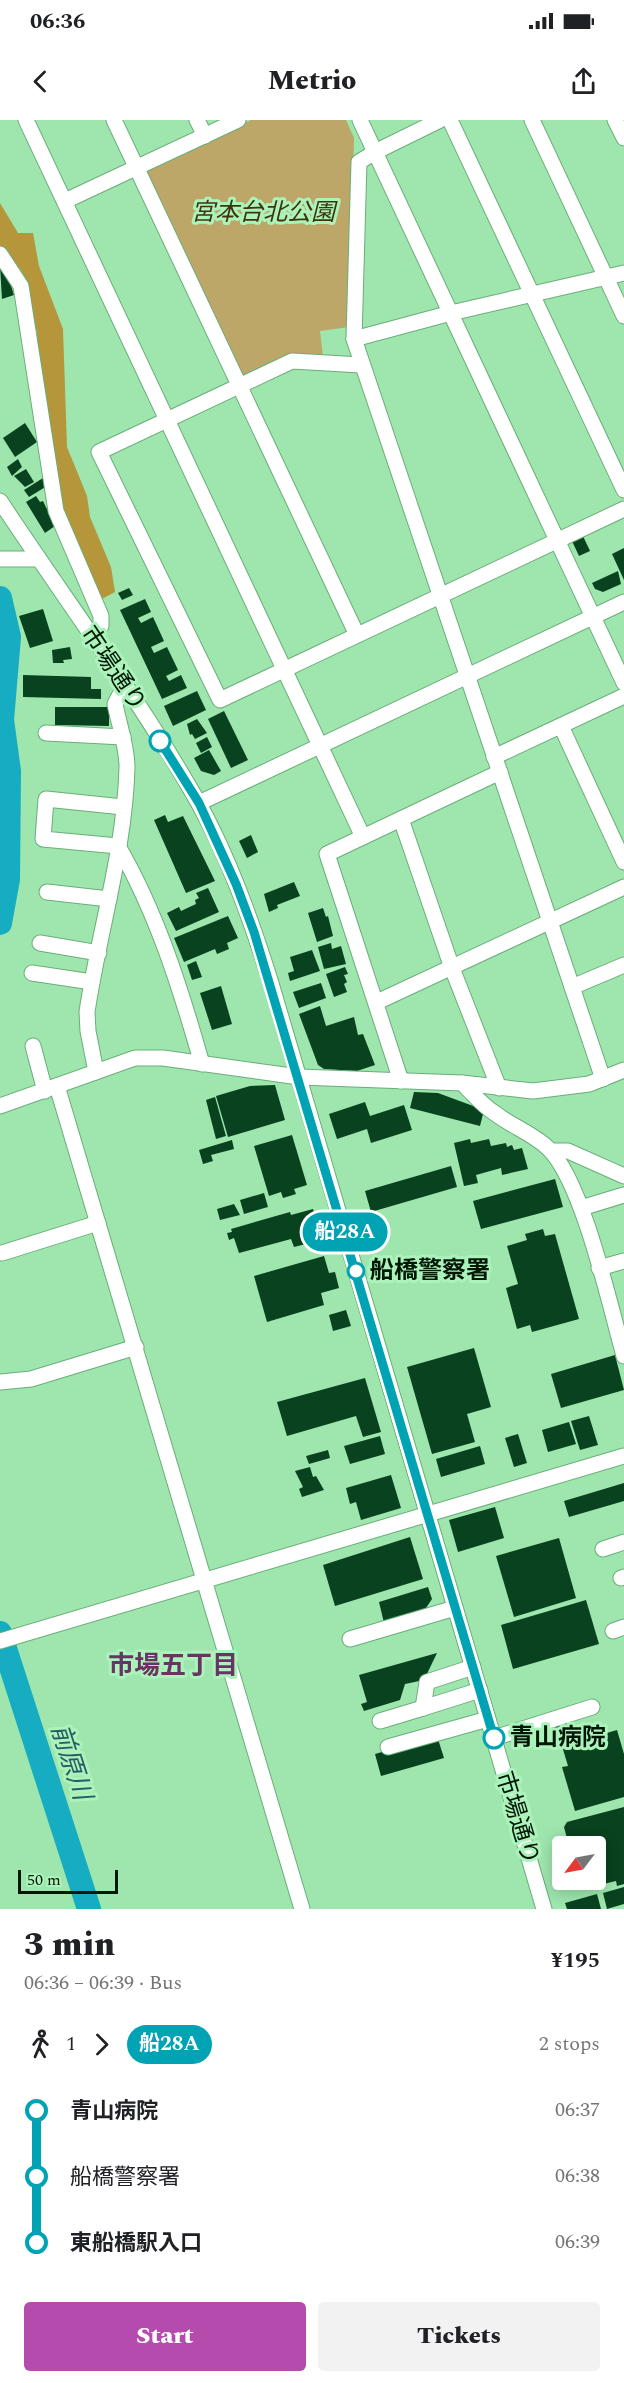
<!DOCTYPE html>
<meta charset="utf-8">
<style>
body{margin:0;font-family:Spectral,"Noto Sans JP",serif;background:#f2f2f2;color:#202124;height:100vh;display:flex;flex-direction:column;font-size:22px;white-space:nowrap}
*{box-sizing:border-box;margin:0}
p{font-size:20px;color:#757577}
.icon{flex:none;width:33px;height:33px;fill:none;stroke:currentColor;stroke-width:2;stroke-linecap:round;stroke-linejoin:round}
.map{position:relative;height:1789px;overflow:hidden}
.side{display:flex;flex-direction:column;background:#fff;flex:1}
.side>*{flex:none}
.badge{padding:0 12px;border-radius:20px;font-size:21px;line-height:39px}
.needle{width:39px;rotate:238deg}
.tools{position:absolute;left:552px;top:1716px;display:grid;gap:12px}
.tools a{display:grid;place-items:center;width:54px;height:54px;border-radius:6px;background:#fff;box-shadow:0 3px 15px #0003;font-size:30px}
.scale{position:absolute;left:18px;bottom:15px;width:100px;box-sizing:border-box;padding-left:6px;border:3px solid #001705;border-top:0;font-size:16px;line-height:21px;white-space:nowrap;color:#001705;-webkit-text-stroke:4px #abf3bb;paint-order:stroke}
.map>.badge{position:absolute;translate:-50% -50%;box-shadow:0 0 0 3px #fff}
.legs{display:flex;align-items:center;gap:9px;height:66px;padding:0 24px;font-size:20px}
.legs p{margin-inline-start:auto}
.headline{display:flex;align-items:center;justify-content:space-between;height:102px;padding:0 24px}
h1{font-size:33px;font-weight:800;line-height:45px}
.action{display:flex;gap:12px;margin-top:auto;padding:12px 24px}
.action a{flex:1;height:69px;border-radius:6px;background:#b54cad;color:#fff;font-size:24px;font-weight:800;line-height:69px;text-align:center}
.action a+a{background:#f2f2f2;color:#202124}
ul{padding:0 24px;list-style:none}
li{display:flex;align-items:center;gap:21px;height:66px;font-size:22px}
li i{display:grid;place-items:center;width:9px;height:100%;margin:0 8px;background:currentColor}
li i::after{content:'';width:15px;height:15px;margin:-8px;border:4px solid;border-radius:50%;background:#fff}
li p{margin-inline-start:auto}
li:first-child i{background:linear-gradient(#0000 50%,currentColor 0)}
li:last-child i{background:linear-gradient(currentColor 50%,#0000 0)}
.status{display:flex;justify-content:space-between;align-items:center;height:42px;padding:0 30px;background:#fff;direction:ltr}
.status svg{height:16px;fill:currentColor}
header{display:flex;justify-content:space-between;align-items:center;height:78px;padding:0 24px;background:#fff;font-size:27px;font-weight:800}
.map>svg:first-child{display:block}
.green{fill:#bda768}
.forest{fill:#b5963a}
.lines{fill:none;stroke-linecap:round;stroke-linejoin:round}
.river{stroke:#16acc1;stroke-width:24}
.building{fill:#08421e}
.minor-casing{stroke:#69ae79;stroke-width:17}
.minor{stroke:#fff;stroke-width:15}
.line-1-casing{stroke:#fff;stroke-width:14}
.line-1{stroke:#00a3b4;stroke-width:9}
.stop-1-dot{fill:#fff;stroke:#00a3b4;stroke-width:3}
.labels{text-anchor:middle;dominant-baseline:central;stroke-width:6;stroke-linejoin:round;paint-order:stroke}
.park-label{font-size:24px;font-style:italic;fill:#41340d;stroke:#abf3bb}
.street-label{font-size:24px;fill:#001705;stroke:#abf3bb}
.stop-label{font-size:24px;font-weight:bold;fill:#001705;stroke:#abf3bb;text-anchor:start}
.neighbourhood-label{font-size:26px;font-weight:bold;fill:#683464;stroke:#abf3bb}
.water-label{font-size:26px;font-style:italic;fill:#275c66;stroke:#abf3bb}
</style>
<div class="status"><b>06:36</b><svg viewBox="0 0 49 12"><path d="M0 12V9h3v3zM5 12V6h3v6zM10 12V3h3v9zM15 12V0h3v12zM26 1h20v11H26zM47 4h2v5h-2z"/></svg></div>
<header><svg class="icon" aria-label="back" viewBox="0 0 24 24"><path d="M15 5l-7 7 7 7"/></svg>Metrio<svg class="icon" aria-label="share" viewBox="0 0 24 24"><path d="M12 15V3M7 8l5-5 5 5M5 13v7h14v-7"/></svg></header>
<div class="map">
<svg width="624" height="1789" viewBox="0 0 624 1789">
<rect width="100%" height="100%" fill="#9ee6ae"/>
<!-- green -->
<polygon class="green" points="251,0 346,0 354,18 349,207 320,211 323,237 247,256 241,254 147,54 149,48"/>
<!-- forest -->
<polygon class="forest" points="0,83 18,113 33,113 39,146 63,209 67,327 87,376 90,397 111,447 115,472 100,480 65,405 38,242 37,212 21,150 0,126"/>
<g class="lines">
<!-- river -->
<g class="river">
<polyline points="0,478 9,517 2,600 9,651 8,759 0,803"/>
<polyline points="0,1513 89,1789"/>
</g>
</g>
<!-- building -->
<g class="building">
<polygon points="4,144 14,175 2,179 0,146"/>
<polygon points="25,303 37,322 15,337 3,318"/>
<polygon points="18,339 22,347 12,356 7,347"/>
<polygon points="26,349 34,362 25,367 14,356"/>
<polygon points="43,358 47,366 29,377 24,370"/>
<polygon points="36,376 40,382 43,381 55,406 45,413 26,382"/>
<polygon points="583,416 590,431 579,436 572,421"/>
<polygon points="624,428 624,460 612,434"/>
<polygon points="618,451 621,464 603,472 595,469 592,463"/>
<polygon points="129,468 133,475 122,480 118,473"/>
<polygon points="145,479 151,492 138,498 141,503 153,497 164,521 151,527 154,533 167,527 178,550 166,556 169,561 181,555 187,568 162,579 120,490"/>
<polygon points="43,489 53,521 30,528 19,496"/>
<polygon points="70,527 72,539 63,540 64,543 53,543 52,530"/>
<polygon points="23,555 91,557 91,569 101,569 101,579 23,577"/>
<polygon points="197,571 206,590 173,606 164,586"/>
<polygon points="55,587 109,587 109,606 55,605"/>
<polygon points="224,591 248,640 231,648 208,599"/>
<polygon points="197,599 207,613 195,619 192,614 190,615 187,604"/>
<polygon points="207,617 212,627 201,633 196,623"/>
<polygon points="209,630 221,651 214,655 201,651 194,638"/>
<polygon points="165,695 168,702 183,696 215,761 186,773 154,700"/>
<polygon points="251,715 258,732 247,738 239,721"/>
<polygon points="294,762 300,776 277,785 278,788 269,792 264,774"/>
<polygon points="208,768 219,792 176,811 167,793 179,787 181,791 196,784 195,780 199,778 196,773"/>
<polygon points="323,788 326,797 328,796 333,816 317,822 308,793"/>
<polygon points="228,796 238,818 227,823 229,829 217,834 215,829 184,842 174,818"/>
<polygon points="331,823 332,829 341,826 346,844 324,849 318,827"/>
<polygon points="312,830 320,851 290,861 288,853 294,851 290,837"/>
<polygon points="196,841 202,857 192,860 187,845"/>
<polygon points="345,847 348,854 344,855 347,862 344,864 347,872 334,877 326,854"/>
<polygon points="321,863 326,878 299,888 293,872"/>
<polygon points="221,866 232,904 212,910 200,873"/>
<polygon points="320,886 326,906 354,897 358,915 363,914 375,945 357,951 324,949 318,945 299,894"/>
<polygon points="275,965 285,1000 228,1017 216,976 250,966"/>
<polygon points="414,972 438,973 484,990 480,1006 410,988"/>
<polygon points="215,977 226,1016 216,1019 206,980"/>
<polygon points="365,982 370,996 404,985 412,1010 371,1023 367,1009 337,1019 329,994"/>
<polygon points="292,1015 307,1065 294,1069 296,1074 283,1078 281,1072 269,1076 254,1026"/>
<polygon points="470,1019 471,1023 489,1019 491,1026 506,1023 507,1027 512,1025 514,1030 522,1028 528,1049 502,1055 501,1048 476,1055 478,1063 464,1066 454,1023"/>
<polygon points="232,1020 234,1029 211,1035 213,1041 203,1044 199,1030"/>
<polygon points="451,1046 457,1067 371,1092 365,1071"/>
<polygon points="555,1059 563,1087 481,1109 473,1081"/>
<polygon points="264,1073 268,1087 244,1094 240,1080"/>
<polygon points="234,1084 240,1095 220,1100 217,1089"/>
<polygon points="313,1089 322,1120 294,1127 291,1119 239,1133 234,1118 229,1120 227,1113 232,1112 231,1109 290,1092 291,1095"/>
<polygon points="543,1109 545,1116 555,1114 579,1199 532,1212 530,1205 517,1209 506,1168 518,1164 507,1126 527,1120 525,1114"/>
<polygon points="324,1136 329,1153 335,1152 339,1168 321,1173 324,1185 267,1202 254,1156"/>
<polygon points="346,1190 351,1206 333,1211 329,1195"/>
<polygon points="474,1228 491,1287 467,1294 475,1322 432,1334 407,1247"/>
<polygon points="615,1235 624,1270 561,1288 551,1254"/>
<polygon points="365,1258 381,1312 363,1317 356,1296 287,1316 277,1282"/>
<polygon points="589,1296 598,1325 580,1330 571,1301"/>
<polygon points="569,1302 576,1324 548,1332 542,1310"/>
<polygon points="518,1314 527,1343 514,1347 505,1318"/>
<polygon points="380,1316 385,1334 350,1344 344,1326"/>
<polygon points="480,1326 485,1344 441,1357 436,1339"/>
<polygon points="328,1330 330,1338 309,1344 306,1336"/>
<polygon points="310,1347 313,1357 316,1356 324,1370 302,1377 299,1369 303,1367 295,1351"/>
<polygon points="391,1355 401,1388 361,1400 356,1382 350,1384 346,1368"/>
<polygon points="624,1363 624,1381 569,1397 564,1381"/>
<polygon points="495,1387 504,1418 458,1432 449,1400"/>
<polygon points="410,1417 423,1459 335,1486 323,1445"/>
<polygon points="559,1418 576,1478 514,1497 496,1436"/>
<polygon points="428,1467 432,1479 426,1488 384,1503 379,1482"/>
<polygon points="586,1480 599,1524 513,1549 501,1505"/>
<polygon points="437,1533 424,1560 405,1564 400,1580 364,1591 361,1584 367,1582 359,1555"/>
<polygon points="567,1601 571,1613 556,1617 552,1606"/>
<polygon points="617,1610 624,1634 624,1677 575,1691 562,1647 568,1646 562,1626"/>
<polygon points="437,1616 444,1638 381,1656 375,1634"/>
<polygon points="624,1687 624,1764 617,1766 616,1761 591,1767 589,1760 596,1760 596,1726 569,1726 564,1707 567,1702"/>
<polygon points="624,1767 624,1784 607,1789 603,1773"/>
<polygon points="597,1774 601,1789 567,1789 565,1783"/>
</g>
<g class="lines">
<!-- minor casing -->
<g class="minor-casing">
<g id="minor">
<polyline points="26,0 363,717"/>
<polyline points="114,0 357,515"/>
<polyline points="197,0 205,16"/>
<polyline points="360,0 624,563"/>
<polyline points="440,0 375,32 359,42 354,219 603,959"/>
<polyline points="450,0 624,370"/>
<polyline points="532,0 624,196"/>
<polyline points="615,0 624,18"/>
<polyline points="65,81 238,0"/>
<polyline points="0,134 21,166 56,391 101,496 101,506 91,515"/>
<polyline points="354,219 451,193 624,153"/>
<polyline points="361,245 292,241 99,332 220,580 624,389"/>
<path d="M0,381C66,481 139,578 198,682C229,738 251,800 270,860L544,1789"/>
<polyline points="0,439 39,439"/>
<polyline points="561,606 624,742"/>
<polyline points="46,613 123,617"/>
<polyline points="494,637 624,576"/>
<polyline points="199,683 624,482"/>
<path d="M123,687L46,679L43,719L118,726C157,793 181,870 202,944"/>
<polyline points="401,699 452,848 499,968"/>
<polyline points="47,772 109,779"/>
<polyline points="40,823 99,833"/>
<polyline points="32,853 92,862"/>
<polyline points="572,867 624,845"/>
<polyline points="377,882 624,767"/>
<polyline points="33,926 45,971"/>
<path d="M96,952L88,911L87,892C99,811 125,730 127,647C127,626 119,605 115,584L125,565"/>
<polyline points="401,961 327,734 500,652"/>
<path d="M462,963C473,974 483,986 496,994C513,1007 534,1014 549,1029C583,1063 610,1186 624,1236"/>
<polyline points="57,966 302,1789"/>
<polyline points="0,986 135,938 163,938 299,957 462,963 533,971 589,964 624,950"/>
<polyline points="551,1031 568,1031 624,1056"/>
<polyline points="581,1088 624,1075"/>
<polyline points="2,1133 98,1103"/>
<polyline points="599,1148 624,1141"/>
<polyline points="0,1262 31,1259 136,1227"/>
<polyline points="603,1429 624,1422"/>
<polyline points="621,1458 624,1457"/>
<polyline points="613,1511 624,1507"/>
<polyline points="350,1519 455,1488"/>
<polyline points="0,1521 624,1336"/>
<polyline points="473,1547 427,1562 423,1588 480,1570"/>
<polyline points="380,1601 423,1588"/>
<polyline points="494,1618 592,1587"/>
<polyline points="388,1627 488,1599"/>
</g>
</g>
<!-- minor -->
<use href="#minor" class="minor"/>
</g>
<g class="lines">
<!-- line-1 casing -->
<g class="line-1-casing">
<polyline id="line-1" points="160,621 199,683 236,764 254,812 494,1618"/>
</g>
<!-- line-1 -->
<use href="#line-1" class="line-1"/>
</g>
<!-- markers -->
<g class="stop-1-dot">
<circle cx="160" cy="621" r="10"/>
<circle cx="356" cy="1151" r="8"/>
<circle cx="494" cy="1618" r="10"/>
</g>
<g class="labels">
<!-- park labels -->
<g class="park-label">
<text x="263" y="93">宮本台北公園</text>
</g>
<!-- street labels -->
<g class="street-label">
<text transform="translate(113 549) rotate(56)">市場通り</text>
<text transform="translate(517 1698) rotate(73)">市場通り</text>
</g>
<!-- stop labels -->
<g class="stop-label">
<text x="370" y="1151">船橋警察署</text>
<text x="510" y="1618">青山病院</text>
</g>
<!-- neighbourhood labels -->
<g class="neighbourhood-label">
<text x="173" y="1546">市場五丁目</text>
</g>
<!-- water labels -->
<g class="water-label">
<text transform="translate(71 1642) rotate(72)">前原川</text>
</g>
</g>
</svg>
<div class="tools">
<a><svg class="needle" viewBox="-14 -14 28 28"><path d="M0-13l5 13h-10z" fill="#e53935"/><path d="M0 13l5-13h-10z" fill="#757577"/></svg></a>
</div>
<div class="scale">50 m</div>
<b class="badge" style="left:345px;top:1112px;background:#00a3b4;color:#fff">船28A</b>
</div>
<section class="side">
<div class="headline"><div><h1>3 min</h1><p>06:36 – 06:39 · Bus</p></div><b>¥195</b></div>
<div class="legs"><svg class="icon" aria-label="walk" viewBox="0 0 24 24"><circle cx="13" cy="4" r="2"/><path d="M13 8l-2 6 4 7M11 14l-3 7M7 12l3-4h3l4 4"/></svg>1<svg class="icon" aria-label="forward" viewBox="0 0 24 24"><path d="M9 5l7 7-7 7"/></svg><b class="badge" style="background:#00a3b4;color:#fff">船28A</b><p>2 stops</p></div>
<ul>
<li><i style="color:#00a3b4"></i><b>青山病院</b><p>06:37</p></li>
<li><i style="color:#00a3b4"></i><span>船橋警察署</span><p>06:38</p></li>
<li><i style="color:#00a3b4"></i><b>東船橋駅入口</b><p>06:39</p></li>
</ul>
<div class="action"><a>Start</a><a>Tickets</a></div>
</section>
